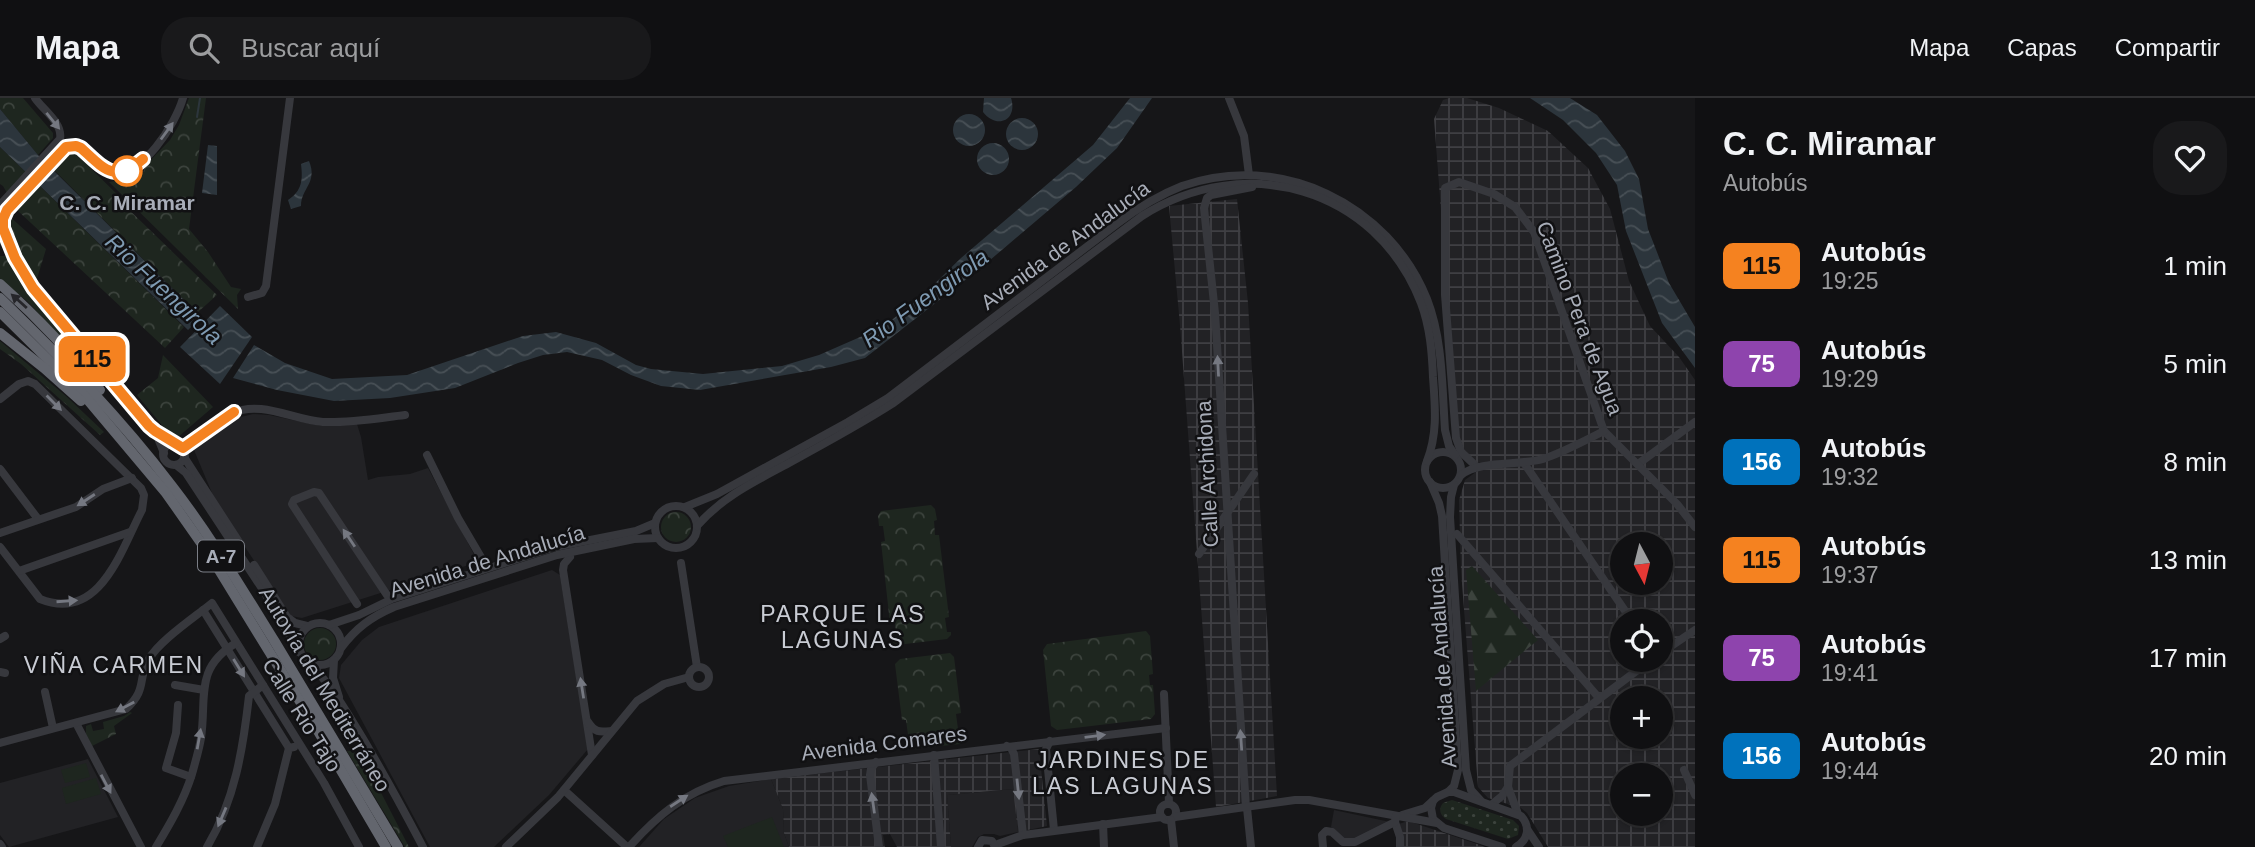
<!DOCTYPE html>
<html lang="es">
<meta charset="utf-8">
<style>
body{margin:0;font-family:Arial,sans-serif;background:#19191b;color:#f1f3f6;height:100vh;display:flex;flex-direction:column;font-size:26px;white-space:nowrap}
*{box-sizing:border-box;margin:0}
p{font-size:23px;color:#9c9d9f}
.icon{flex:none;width:38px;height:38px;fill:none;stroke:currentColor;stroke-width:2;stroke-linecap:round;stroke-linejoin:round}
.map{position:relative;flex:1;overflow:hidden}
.panel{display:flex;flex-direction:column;background:#101012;width:560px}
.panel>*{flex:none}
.badge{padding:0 14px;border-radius:10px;font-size:24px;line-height:46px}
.needle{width:46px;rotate:173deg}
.tools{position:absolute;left:1610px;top:434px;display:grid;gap:14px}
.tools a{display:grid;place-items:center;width:63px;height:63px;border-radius:50%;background:#101012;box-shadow:0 2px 5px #0004,0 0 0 2px #303032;font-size:35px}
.map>.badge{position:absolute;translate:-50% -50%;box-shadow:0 0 0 4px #fff}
.round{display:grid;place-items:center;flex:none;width:74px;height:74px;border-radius:28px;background:#19191b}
.summary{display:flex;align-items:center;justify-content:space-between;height:119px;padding:0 28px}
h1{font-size:33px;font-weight:700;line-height:52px}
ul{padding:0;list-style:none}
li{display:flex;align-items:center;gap:21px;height:98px;padding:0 28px}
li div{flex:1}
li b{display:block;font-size:26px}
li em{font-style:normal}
li .badge{min-width:77px;font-weight:700;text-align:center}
header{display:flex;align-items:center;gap:42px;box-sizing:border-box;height:98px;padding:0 35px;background:#101012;border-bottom:2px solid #303032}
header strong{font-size:33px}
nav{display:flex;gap:38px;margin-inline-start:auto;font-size:24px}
.search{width:490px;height:63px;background:#19191b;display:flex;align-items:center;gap:18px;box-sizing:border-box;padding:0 24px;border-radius:28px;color:#9c9d9f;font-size:26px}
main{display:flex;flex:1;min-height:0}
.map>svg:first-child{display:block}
.built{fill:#222225}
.industrial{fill:url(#industrial-grid);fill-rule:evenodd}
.grass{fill:url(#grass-dots)}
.forest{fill:url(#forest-firs)}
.park{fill:url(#park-crowns)}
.garden{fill:#1e261f}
.water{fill:url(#water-waves)}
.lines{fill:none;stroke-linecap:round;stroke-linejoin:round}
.stream{stroke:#2c353c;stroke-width:2}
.minor{stroke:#37383d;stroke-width:8}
.highway{stroke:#63666e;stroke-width:10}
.oneway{fill:#757881}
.oneway2{fill:#26262a}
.line-casing{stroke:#fff;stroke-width:16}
.line{stroke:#f58220;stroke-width:10}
.stop-dot{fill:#fff;stroke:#f58220;stroke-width:3.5}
.labels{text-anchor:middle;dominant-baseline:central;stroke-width:5;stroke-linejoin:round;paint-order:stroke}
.shield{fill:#111113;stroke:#7b7e86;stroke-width:2}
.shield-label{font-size:19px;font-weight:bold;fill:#a8adb8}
.stop-label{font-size:21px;font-weight:bold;fill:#a8adb8;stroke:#111113}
.street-label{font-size:21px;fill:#a8adb8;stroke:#111113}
.water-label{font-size:23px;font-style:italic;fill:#7f9bb3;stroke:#111113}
.neighbourhood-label{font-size:23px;letter-spacing:2px;fill:#c9ccd4;stroke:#111113}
</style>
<header>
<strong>Mapa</strong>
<div class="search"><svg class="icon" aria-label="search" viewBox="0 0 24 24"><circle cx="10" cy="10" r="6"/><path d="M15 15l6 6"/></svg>Buscar aquí</div>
<nav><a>Mapa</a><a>Capas</a><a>Compartir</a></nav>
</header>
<main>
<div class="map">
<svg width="1695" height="749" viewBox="0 0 1695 749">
<defs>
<pattern id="industrial-grid" width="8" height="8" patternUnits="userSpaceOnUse" patternTransform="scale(1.75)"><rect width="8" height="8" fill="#222225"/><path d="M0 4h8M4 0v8" fill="none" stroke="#3f3f43"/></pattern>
<pattern id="grass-dots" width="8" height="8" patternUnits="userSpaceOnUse" patternTransform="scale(1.75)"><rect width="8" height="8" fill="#1e261f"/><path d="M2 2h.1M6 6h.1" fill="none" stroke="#3c433d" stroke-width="1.8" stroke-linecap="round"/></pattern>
<pattern id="forest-firs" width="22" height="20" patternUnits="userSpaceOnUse" patternTransform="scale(1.75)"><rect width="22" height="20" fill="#1e261f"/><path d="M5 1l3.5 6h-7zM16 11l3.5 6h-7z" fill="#3c433d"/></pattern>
<pattern id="park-crowns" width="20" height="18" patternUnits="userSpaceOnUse" patternTransform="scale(1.75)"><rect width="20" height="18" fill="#1e261f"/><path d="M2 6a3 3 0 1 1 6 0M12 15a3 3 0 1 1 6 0" fill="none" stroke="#3c433d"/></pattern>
<pattern id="water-waves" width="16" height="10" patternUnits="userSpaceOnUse" patternTransform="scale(1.75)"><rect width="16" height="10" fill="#2c353c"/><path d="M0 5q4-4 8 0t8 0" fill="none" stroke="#485056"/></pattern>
</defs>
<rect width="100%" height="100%" fill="#161618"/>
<!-- built -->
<g class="built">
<polygon points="253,316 269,317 321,328 357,326 361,339 368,382 378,379 410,376 428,370 478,464 302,520 291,518 217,407 194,352 229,322"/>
<polygon points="552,472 560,477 588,651 549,697 494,749 430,749 339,580 341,567 362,542 379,529"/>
<polygon points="88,661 118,719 9,749 0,737 0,685"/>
<polygon points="771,681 783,711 784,735 789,749 639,749 664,721 695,700 729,688"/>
<polygon points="1014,691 1018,734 1000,738 994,736 984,736 978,739 972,749 951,749 947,697"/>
<polygon points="1334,712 1390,724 1352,742 1343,741 1331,729"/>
</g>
<!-- industrial -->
<g class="industrial">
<path d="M1449,0H1467L1499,10L1548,33L1588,70L1610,111L1629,183L1650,228L1679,259L1695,282V749H1548L1527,715L1521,710L1488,700L1478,689L1461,473L1459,402L1465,382L1480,371V365L1476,364L1462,351L1458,333L1434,21L1443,2ZM1622,446H1661V485H1622ZM1622,523H1661V562H1622ZM1622,600H1661V639H1622ZM1622,677H1661V716H1622Z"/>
<polygon points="1237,101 1248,205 1277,698 1216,709 1180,227 1169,108"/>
<polygon points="1039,651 1047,728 1018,734 1013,691 947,697 951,749 897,749 890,736 883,737 885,749 789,749 784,735 783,711 771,681"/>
<polygon points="1408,723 1480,747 1485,749 1404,749 1399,726"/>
</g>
<!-- grass -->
<path class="grass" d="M1452,702L1513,722L1519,728L1518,737L1508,741L1446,721C1440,717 1438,711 1443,705Z"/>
<!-- forest -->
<polygon class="forest" points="1472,468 1538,542 1476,593 1466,472"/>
<!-- park -->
<g class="park">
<polygon points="0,0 23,0 53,35 53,40 38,57 0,11"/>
<polygon points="189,0 206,0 189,131 208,154 231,189 241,191 237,197 238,211 109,84 130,81 143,75 146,67 170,42 179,27"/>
<polygon points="0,49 184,229 165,250 17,112 3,88 0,86"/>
<polygon points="70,55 77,57 123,102 121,104 217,197 197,215 54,72"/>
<path d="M9,118L46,151L36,184C21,165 12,147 5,123Z"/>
<polygon points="0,158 6,158 9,161 35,203 75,250 73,252 27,203 0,182"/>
<polygon points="0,243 67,299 104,334 100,337 21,266 0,251"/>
<polygon points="163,257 213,309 178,339 171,338 137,297 158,280"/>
<polygon points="931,407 935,411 937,422 934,423 935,437 939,437 949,519 945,520 947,534 951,534 951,537 947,541 897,547 892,544 892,541 896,540 895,525 890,525 881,444 885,443 883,428 879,428 878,418 881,413"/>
<circle cx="676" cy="429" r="15"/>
<circle cx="320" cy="546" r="16"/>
<polygon points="1146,533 1150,538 1153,576 1149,577 1150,587 1153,587 1155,616 1151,621 1057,632 1051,628 1043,552 1047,546"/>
<polygon points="950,555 954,559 961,615 956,616 958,631 963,631 964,640 960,646 911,651 906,648 904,638 908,637 906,622 902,622 895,566 900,561"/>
<polygon points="130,614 132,615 114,628 116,636 92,648 86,636 86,628 91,626 93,633 104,631 103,624 124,618"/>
<polygon points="359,652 409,749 405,749 347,653"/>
</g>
<!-- garden -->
<g class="garden">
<polygon points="92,75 114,96 102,108 80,88"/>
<polygon points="86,665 90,679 65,685 61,672"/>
<polygon points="96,680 101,696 66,706 62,690"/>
<polygon points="772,719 784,749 728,749 723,738"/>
</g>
<!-- water -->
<g class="water">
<path d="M984,0H1011C1018,22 997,32 983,14Z"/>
<polygon points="1130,0 1152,0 1117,50 1076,89 983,168 865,260 831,269 700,292 661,288 631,277 602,262 567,254 543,257 518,265 455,290 390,300 334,303 277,292 233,280 254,247 285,265 332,281 407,277 523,238 556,234 596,245 636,267 651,271 703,276 782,268 819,257 883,229 923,197 961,160 1093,47"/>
<polygon points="1530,0 1570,0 1597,17 1625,53 1639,81 1648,131 1669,185 1695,229 1695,270 1662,225 1626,133 1617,87 1596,55 1563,22"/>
<polygon points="0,11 38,57 201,219 188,232 0,49"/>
<circle cx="969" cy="32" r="16"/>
<circle cx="1022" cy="36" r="16"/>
<circle cx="993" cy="61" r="16"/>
<polygon points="208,47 217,48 217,97 202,95"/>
<path d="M309,63C318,85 301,90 301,108L291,111L288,102C302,93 303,82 301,66Z"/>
<polygon points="220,208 252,239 220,286 180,249"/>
</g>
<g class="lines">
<!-- stream -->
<polyline class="stream" points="197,19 200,0"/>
<!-- minor -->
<g class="minor">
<polyline points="1229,0 1244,38 1249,77"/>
<path d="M0,107L60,41C63,25 43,12 35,0"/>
<polyline points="5,116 3,129 10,147"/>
<path d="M0,121L66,49L76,48L81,50C89,58 100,71 111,74C142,81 176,25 183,0"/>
<polyline points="0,139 52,215 155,333 164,355"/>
<polyline points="248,199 262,195 266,188 290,0"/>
<path d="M0,301L19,286L28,283L35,286L141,390L144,397L142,412C121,452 100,525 40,501L0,449"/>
<circle cx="174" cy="356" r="11"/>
<path d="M183,350C199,339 214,323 232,315C262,302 293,322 323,324C350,325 379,320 405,317"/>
<circle cx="1443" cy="372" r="18"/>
<polyline points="427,357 458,420 485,466"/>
<polyline points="184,359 239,444"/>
<polyline points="1524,365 1632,523"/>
<polyline points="1638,366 1695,324"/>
<polyline points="176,367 186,375 263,492 299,554"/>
<polyline points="1477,369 1461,354 1456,340 1445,197 1445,90 1459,84 1494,96 1515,109 1534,134 1604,333 1677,406 1695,429"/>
<polyline points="0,371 38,421"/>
<path d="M1461,377C1480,362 1518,368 1543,361C1564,354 1584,343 1604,333"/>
<polyline points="1430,384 1439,405 1442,418 1458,672 1454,688 1448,694"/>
<polyline points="1454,387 1451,399 1450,419 1466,672 1471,692 1481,703"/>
<circle cx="676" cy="429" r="21"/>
<path d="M685,409L717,396L848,324L888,300L1118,125C1138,110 1159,97 1182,88C1280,53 1389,106 1427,201C1443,242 1442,289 1445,332L1449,348L1455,357"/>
<path d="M697,428C723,398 756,383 789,365C824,346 859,327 892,306L1142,118C1245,53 1376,89 1421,205C1430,229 1432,254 1433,279C1435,308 1438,335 1427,363"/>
<polyline points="0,435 76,409 103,391 132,380"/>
<polyline points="1457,436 1599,600"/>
<polyline points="1199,456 1254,376"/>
<polyline points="570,459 564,466 563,472 592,657"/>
<polyline points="681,465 697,569"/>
<polyline points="254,467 287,519 295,525 307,528"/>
<polyline points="19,473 130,434"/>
<polyline points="357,506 292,406 294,402 314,394 319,395 387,497"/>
<polyline points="203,512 289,650"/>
<circle cx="320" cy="546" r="21"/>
<polyline points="329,527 359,517 392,501 555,449 636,433 655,425"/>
<polyline points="0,541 5,538"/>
<path d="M341,550C356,530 371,519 394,509L557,457L634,441L658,440"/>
<polyline points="1661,555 1695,532"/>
<polyline points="334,562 333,580 339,599"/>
<path d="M308,564C332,587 348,616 365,644C385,678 404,713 423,749"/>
<circle cx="699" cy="579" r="10"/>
<polyline points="0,574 5,575"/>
<polyline points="175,587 204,592"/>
<polyline points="45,594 53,630"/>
<polyline points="1164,596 1169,705"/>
<polyline points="178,607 176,635 166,670 191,679"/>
<path d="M588,624C595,635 600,634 611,633"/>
<polyline points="76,625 141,749"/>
<polyline points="1050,643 1046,651 1054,732"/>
<path d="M0,645L126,611C148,591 137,581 149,561C159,543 195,519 212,505L324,685L359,749"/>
<polyline points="1007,648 1011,650 1014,656 1023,737"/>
<polyline points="934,657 941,749"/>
<polyline points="876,664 871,671 870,677 879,749"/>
<polyline points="1684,672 1695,697"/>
<polyline points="564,692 627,749"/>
<polyline points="1433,703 1431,710 1433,721 1444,730 1502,749"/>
<circle cx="1168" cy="714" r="8"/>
<polyline points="1491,707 1502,698 1508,689"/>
<polyline points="1246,710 1215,215 1204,110 1207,100 1211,97 1252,89"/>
<polyline points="1247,710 1251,749"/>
<polyline points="1518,716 1508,689 1510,668 1651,562"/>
<path d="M1402,717L1425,710L1437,699L1448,694H1454L1521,718C1531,729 1528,742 1516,749"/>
<polyline points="1175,719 1295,702 1309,702 1437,725"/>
<polyline points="1171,722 1174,749"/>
<polyline points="1395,724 1400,739 1400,749"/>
<polyline points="1103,726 1104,749"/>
<polyline points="1527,731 1539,749"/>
<polyline points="0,746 2,749"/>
<polyline points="995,747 1023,737 1039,735 1162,719"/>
<path d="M156,749C170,726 184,702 192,676C195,665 199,652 201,640C207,599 194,570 236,545"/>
<path d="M207,749C235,702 243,651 249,598L263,587"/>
<polyline points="257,749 275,706 289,650 294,649"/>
<polyline points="506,749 558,699 637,603 664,586 689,579"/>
<path d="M629,749C657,718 684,695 724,683L1166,630"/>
<polyline points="978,749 982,742 992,743 995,749"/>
<polyline points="1323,749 1322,737 1326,733 1332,734 1343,744 1355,744 1395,724 1396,718"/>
</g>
<!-- highway -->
<g class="highway">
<path d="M0,186C39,221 68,251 100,292"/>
<path d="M0,200C62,260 120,320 172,388C210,437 242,491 275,544C316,612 357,680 398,749"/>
<polyline points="0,214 82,295 166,395 211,459 315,628 386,749"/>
<polyline points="0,235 44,270 81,303"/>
</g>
</g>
<!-- one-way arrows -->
<defs><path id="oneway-solid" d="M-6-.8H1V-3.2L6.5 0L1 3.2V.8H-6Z" transform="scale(1.75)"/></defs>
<g class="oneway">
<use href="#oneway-solid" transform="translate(53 23) rotate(51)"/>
<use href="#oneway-solid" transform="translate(167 33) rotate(-54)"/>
<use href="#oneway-solid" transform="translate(1218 268) rotate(-93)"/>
<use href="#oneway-solid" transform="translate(54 305) rotate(45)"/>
<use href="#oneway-solid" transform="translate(86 402) rotate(147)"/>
<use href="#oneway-solid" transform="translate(349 440) rotate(-124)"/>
<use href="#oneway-solid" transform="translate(67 503) rotate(-4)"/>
<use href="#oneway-solid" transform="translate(239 570) rotate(58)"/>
<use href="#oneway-solid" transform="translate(582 590) rotate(-99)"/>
<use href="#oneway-solid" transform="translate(125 609) rotate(152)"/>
<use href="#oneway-solid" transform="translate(1095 638) rotate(-7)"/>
<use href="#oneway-solid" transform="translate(199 641) rotate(-80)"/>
<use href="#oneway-solid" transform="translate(1241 642) rotate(-94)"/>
<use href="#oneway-solid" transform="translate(106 686) rotate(62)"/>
<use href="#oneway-solid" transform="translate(1018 691) rotate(84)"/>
<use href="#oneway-solid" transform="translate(679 703) rotate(-33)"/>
<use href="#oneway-solid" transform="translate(873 705) rotate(-98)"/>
<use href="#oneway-solid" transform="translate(222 719) rotate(113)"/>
</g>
<use class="oneway2" href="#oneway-solid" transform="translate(19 203) rotate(-138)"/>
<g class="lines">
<!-- line casing -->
<g class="line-casing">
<path id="line" d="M143,61C115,86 104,71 81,50L76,48L66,49L7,112L3,121V130L15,160L33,190L149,328L155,333L183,350L234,314"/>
</g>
<!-- line -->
<use href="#line" class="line"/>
</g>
<!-- markers -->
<circle class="stop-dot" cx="127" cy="73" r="14"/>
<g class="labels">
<!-- shield labels -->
<rect class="shield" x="198" y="442.5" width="46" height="31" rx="5"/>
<g class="shield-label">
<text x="221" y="458">A-7</text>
</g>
<!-- stop labels -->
<g class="stop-label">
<text x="127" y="104">C. C. Miramar</text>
</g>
<!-- street labels -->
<g class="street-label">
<text transform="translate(1065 147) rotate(-36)">Avenida de Andalucía</text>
<text transform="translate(1580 220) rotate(69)">Camino Pera de Agua</text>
<text transform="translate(1207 376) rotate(-93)">Calle Archidona</text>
<text transform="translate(487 463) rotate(-17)">Avenida de Andalucía</text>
<text transform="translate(1442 569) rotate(-94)">Avenida de Andalucía</text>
<text transform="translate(325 591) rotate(59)">Autovía del Mediterráneo</text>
<text transform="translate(302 617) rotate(58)">Calle Rio Tajo</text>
<text transform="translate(884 645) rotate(-7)">Avenida Comares</text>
</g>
<!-- water labels -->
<g class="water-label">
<text transform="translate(164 191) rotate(43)">Rio Fuengirola</text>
<text transform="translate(925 200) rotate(-36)">Rio Fuengirola</text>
</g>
<!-- neighbourhood labels -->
<g class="neighbourhood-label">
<text x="843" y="516">PARQUE LAS<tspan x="843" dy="26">LAGUNAS</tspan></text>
<text x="114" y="567">VIÑA CARMEN</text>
<text x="1123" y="662">JARDINES DE<tspan x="1123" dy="26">LAS LAGUNAS</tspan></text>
</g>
</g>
</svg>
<div class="tools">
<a><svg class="needle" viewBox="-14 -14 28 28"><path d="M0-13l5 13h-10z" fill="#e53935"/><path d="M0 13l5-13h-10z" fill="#9c9d9f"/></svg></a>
<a><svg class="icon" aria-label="locate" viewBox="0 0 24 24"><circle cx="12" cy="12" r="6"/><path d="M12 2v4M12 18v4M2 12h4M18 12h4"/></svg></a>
<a>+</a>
<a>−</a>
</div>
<b class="badge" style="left:92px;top:261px;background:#f58220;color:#111">115</b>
</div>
<section class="panel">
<div class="summary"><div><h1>C. C. Miramar</h1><p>Autobús</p></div><a class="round"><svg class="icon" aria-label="heart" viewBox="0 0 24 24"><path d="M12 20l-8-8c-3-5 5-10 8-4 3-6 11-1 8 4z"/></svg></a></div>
<ul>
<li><span class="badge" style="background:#f58220;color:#111">115</span><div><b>Autobús</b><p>19:25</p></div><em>1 min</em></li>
<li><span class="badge" style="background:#8e44ad;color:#fff">75</span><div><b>Autobús</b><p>19:29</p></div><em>5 min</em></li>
<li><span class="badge" style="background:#0072bc;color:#fff">156</span><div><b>Autobús</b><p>19:32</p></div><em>8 min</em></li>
<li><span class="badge" style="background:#f58220;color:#111">115</span><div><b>Autobús</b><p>19:37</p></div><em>13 min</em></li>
<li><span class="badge" style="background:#8e44ad;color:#fff">75</span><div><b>Autobús</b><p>19:41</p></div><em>17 min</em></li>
<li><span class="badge" style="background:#0072bc;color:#fff">156</span><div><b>Autobús</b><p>19:44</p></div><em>20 min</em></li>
</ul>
</section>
</main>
